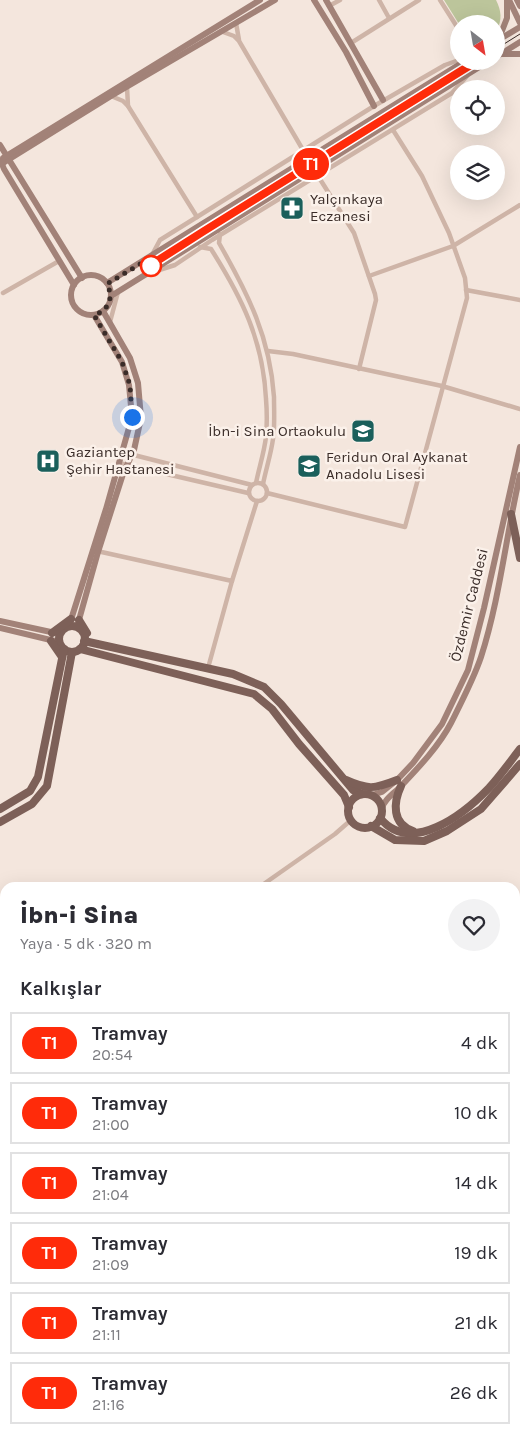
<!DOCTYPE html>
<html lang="tr">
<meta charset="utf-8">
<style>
body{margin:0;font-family:Karla,sans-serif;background:#f2f2f3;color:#2b2b33;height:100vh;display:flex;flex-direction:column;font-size:19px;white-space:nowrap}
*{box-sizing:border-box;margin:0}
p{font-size:16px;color:#7c7c81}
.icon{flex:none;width:28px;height:28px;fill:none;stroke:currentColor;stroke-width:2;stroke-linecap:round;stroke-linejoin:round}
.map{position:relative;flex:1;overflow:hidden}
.drawer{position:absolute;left:0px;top:882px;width:520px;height:561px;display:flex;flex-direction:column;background:#fff;border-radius:15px 15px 0 0;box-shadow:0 5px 20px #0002}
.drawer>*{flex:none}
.badge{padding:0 10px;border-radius:16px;font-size:18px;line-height:32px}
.needle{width:32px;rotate:149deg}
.fabs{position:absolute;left:450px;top:15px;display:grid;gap:10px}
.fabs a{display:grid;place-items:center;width:55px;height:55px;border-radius:50%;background:#fff;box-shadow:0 5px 20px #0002;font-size:25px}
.you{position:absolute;width:25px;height:25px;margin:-12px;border:4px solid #fff;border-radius:50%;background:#1a73e8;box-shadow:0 0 0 8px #1a73e833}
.map>.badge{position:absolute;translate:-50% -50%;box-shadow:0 0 0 2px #fff}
h2{padding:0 20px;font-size:19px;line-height:45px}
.round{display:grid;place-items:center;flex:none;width:52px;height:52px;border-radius:26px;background:#f2f2f3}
.overview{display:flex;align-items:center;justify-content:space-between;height:85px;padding:0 20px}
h1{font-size:24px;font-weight:800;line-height:38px}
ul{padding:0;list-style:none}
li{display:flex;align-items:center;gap:15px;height:62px;margin:0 10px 8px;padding:0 10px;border:2px solid #e1e1e2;border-radius:0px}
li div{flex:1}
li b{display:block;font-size:19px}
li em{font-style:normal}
li .badge{min-width:55px;font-weight:700;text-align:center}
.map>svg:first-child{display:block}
.green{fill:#bcc59b}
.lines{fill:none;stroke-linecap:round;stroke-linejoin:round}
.street{stroke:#ceb4a7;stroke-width:4.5}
.secondary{stroke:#a28278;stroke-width:6}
.primary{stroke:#7d6058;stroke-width:8}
.tram{stroke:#3a2c28;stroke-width:1}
.line-casing{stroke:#fff;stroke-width:11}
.line{stroke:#ff2b0a;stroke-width:8}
.walk{stroke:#3a2c28;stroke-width:5;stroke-dasharray:0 9}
.stop-dot{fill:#fff;stroke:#ff2b0a;stroke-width:2.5}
.labels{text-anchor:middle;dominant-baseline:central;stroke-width:5;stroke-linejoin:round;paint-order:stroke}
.poi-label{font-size:15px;fill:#3a2c28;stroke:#fbf1ea;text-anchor:start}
.street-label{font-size:15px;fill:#3a2c28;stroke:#fbf1ea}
</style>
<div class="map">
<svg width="520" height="1443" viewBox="0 0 520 1443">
<rect width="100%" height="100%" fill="#f4e6dd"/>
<!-- green -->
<g class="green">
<path d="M444,0H496C501,10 503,20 496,31V24H459Z"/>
<polygon points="520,1219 520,1394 515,1398 515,1221"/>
<polygon points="389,1439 472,1439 467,1443 379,1443"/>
</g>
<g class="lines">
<!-- street -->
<g class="street">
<polyline points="379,0 389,18"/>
<polyline points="440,0 459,30"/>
<polyline points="329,6 340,0"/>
<polyline points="236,23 239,40"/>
<polyline points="223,32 234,36 239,41 303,150"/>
<polyline points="351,43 419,0"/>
<polyline points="127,87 128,106"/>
<polyline points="111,96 123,101 128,106 197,217"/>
<polyline points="318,176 354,233 375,294 376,300 359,369"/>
<path d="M220,234L219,243C248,294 270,337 274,397C274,411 275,426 273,439C271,454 266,469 263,484"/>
<path d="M200,247L211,249C242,298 263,340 266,399C267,411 267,425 266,437C264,453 259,468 256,483"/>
<polyline points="153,253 160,240 197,217 374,106 445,65 459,60"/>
<polyline points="153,272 175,265 212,240 452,93 467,76"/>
<polyline points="369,276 453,246 520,205"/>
<polyline points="466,290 520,300"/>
<polyline points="3,293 59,261"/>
<polyline points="110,322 118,292"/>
<polyline points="268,351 293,354 442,386 520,409"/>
<polyline points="122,452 252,485"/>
<polyline points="119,463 248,493"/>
<circle cx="258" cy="492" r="9"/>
<polyline points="267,493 405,527 467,298 465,278 449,233 422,176 393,130"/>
<polyline points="97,551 232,581 257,501"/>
<polyline points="208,668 232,581"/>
<polyline points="258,888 335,834 351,820"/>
<polyline points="515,1403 520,1398"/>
<polyline points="515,1436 520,1432"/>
<polyline points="473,1443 477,1439"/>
<polyline points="508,1443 512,1439"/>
</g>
<!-- secondary -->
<g class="secondary">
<polyline points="314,0 346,52 374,106"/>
<polyline points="326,0 383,100"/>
<polyline points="509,0 520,23"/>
<polyline points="517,0 520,6"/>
<polyline points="500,39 520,27"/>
<polyline points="498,41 507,18 507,0"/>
<polyline points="502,54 520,54"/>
<polyline points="496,57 520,42"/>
<polyline points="0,145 82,278"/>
<polyline points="3,163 111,96 275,0"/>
<circle cx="91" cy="295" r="20"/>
<polyline points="107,283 465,61"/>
<polyline points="74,285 4,169 2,164 3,158 260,0"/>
<polyline points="111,296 489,61"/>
<polyline points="0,621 60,634"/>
<polyline points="69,626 106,509 132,417 129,385 122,362 94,315"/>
<polyline points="77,627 98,552 123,474 134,450 141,418 138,383 130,358 103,311"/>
<polyline points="0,628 59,642"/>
<polyline points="372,795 382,792 397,780 413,763 442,724 468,670 484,608 520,447"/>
<path d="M382,808C385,798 395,793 402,785C419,767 439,746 451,723C461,703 474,678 481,657C500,598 506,535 520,475"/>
<polyline points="515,1215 520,1212"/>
<polyline points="405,1439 406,1443"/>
</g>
<!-- primary -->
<g class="primary">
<polyline points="511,514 520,558"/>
<polyline points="79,620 87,633"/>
<circle cx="72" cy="639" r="13"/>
<polyline points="52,633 71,619"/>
<polyline points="51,641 62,657"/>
<polyline points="84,641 233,674 264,687 281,704 353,790 362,794"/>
<polyline points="80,649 254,694 272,709 299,744 344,795 349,807"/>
<path d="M346,780C368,790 374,789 397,780"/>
<path d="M401,786C393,803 392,824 413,831"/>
<circle cx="365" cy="811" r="17"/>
<polyline points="0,809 30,791 38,777 64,649"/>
<path d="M380,818C411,856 464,814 489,788C500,776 510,762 520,749"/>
<polyline points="0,822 32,804 47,786 72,652"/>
<polyline points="371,826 395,840 424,841 447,831 481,809 520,764"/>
<polyline points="515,1413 520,1408"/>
<polyline points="515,1427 520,1423"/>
<polyline points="482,1443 487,1439"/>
<polyline points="498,1443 503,1439"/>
</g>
<!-- tram -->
<g class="tram">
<polyline points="496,49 520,34"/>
<polyline points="146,268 204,231 477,61"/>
</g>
</g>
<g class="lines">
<!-- line casing -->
<g class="line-casing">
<polyline id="line" points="146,268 204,231 477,61"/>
</g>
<!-- line -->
<use href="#line" class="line"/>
<!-- walk -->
<path class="walk" d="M132,417L130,385L122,362L94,315C109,310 114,298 107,284L150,258L151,266"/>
</g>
<!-- icons -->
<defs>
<g id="pharmacy-square" transform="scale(1.25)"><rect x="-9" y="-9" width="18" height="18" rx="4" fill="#1a5f5b" stroke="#fbf1ea"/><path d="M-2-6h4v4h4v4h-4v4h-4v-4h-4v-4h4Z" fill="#fff"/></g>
<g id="school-square" transform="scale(1.25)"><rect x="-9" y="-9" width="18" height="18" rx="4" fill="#1a5f5b" stroke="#fbf1ea"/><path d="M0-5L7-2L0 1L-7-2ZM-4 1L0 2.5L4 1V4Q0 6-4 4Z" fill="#fff"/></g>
<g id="hospital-square" transform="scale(1.25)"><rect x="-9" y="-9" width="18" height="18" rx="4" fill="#1a5f5b" stroke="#fbf1ea"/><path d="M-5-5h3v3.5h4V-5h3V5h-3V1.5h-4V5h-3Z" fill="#fff"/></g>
</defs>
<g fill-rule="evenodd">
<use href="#pharmacy-square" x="292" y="208"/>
<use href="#school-square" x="363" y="431"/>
<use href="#hospital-square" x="48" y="461"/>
<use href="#school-square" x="309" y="466"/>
</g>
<!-- markers -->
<circle class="stop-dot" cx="151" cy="266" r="10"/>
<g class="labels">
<!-- poi labels -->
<g class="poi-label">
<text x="310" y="199">Yalçınkaya<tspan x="310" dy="17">Eczanesi</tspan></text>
<text x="346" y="431" text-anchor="end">İbn-i Sina Ortaokulu</text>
<text x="66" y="452">Gaziantep<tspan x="66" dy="17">Şehir Hastanesi</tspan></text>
<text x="326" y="457">Feridun Oral Aykanat<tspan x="326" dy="17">Anadolu Lisesi</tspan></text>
</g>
<!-- street labels -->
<g class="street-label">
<text transform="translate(469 605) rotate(-76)">Özdemir Caddesi</text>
</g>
</g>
</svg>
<div class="fabs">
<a><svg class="needle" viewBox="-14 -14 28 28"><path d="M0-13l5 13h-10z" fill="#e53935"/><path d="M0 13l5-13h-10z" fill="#7c7c81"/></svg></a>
<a><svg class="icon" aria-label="locate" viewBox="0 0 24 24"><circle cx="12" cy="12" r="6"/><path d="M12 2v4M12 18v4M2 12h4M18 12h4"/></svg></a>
<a><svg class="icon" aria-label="layers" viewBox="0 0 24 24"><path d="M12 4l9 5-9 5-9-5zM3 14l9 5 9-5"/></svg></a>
</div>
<div class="you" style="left:132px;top:417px"></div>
<b class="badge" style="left:311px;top:164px;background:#ff2b0a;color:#fff">T1</b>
<section class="drawer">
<div class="overview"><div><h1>İbn-i Sina</h1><p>Yaya · 5 dk · 320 m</p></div><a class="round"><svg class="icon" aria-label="heart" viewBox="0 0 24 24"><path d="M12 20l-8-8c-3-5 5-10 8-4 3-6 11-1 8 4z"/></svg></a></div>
<h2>Kalkışlar</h2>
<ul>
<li><span class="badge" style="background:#ff2b0a;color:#fff">T1</span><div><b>Tramvay</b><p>20:54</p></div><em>4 dk</em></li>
<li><span class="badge" style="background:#ff2b0a;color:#fff">T1</span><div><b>Tramvay</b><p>21:00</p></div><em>10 dk</em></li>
<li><span class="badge" style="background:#ff2b0a;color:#fff">T1</span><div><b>Tramvay</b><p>21:04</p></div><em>14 dk</em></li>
<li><span class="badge" style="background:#ff2b0a;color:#fff">T1</span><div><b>Tramvay</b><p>21:09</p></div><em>19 dk</em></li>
<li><span class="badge" style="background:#ff2b0a;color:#fff">T1</span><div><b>Tramvay</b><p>21:11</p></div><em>21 dk</em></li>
<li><span class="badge" style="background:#ff2b0a;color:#fff">T1</span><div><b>Tramvay</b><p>21:16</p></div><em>26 dk</em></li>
</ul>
</section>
</div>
